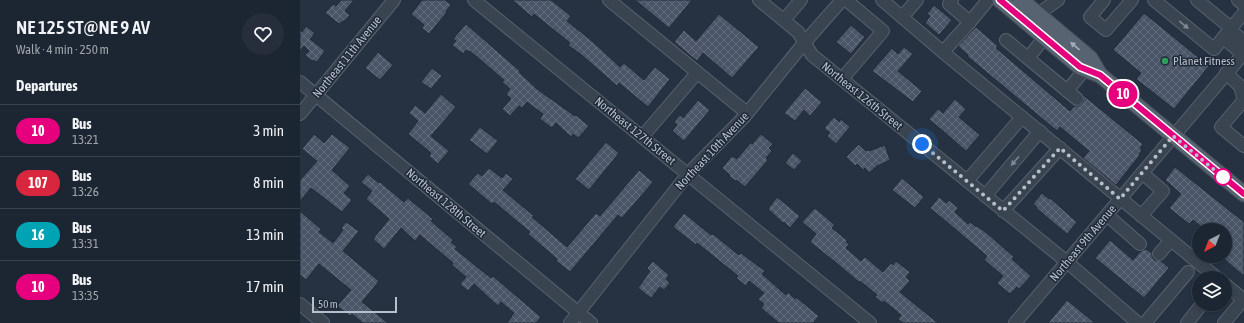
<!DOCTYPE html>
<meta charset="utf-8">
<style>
body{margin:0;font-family:"Asap Condensed",sans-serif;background:#252e3a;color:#f1f3f6;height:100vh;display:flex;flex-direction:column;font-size:15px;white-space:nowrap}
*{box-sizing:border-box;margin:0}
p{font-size:13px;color:#a0a5ac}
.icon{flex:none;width:22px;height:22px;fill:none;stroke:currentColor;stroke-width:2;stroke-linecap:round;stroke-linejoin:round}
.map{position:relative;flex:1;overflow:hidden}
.drawer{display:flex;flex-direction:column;background:#1c2632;width:300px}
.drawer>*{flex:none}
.badge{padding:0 8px;border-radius:13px;font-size:14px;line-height:26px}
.needle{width:26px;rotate:222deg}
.fabs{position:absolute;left:892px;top:223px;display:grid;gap:8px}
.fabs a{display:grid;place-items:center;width:40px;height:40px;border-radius:50%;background:#1c2632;box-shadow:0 2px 6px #0003,0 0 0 1px #3a434d;font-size:20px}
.scale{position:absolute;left:12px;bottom:10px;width:85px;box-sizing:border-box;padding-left:4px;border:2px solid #b7bfcb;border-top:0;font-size:11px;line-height:14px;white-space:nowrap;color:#b7bfcb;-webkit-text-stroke:3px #1f2937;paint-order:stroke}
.you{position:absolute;width:20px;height:20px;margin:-10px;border:3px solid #fff;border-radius:50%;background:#1a73e8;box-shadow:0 0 0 6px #1a73e833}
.map>.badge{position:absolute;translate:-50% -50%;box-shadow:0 0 0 2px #fff}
h2{padding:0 16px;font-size:15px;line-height:36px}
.round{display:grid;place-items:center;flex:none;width:42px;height:42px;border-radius:21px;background:#252e3a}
.summary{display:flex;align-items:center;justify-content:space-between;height:68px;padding:0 16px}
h1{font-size:19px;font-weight:600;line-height:30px}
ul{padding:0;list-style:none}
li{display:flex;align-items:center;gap:12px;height:52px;padding:0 16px;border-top:1px solid #3a434d}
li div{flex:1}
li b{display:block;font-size:15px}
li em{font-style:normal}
li .badge{min-width:44px;font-weight:700;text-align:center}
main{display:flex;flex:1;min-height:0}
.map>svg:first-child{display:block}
.building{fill:url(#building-cross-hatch);stroke:#212b39}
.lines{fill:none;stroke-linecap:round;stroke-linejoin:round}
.minor-casing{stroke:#58626f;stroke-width:14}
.major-casing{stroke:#444d5b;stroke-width:17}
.minor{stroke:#3a4451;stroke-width:12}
.major{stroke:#586371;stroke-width:15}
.oneway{fill:#7f8894}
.oneway2{fill:#a4adb9}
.line-casing{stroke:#fff;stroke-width:9}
.line{stroke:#e6007e;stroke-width:6}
.walk{stroke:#b7bfcb;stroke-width:4;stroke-dasharray:0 7.2}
.leisure-dot{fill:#2e9e5b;stroke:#1f2937;stroke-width:1.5}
.stop-dot{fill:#fff;stroke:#e6007e;stroke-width:2}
.labels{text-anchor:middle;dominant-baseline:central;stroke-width:3;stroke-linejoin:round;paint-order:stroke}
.street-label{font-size:12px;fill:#b7bfcb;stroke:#1f2937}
.poi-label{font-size:12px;fill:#b7bfcb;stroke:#1f2937;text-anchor:start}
</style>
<main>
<section class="drawer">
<div class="summary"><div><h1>NE 125 ST@NE 9 AV</h1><p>Walk · 4 min · 250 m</p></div><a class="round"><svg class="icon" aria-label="heart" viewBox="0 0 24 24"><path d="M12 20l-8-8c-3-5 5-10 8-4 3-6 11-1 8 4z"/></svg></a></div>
<h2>Departures</h2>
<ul>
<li><span class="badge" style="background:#e6007e;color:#fff">10</span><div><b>Bus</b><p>13:21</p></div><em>3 min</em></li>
<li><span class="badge" style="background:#d7263d;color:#fff">107</span><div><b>Bus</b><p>13:26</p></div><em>8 min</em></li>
<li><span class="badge" style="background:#00a3b4;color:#fff">16</span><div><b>Bus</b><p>13:31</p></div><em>13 min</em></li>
<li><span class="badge" style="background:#e6007e;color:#fff">10</span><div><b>Bus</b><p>13:35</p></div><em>17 min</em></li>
</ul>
</section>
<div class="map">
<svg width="944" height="323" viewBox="0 0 944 323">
<defs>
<pattern id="building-cross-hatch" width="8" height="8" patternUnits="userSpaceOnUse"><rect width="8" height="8" fill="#4a5668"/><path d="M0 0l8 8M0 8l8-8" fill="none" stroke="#626c7c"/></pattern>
</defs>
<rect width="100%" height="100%" fill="#263242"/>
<!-- building -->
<g class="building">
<polygon points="41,0 54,0 45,11 50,15 45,20 39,24 25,13 33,4 36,6"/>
<polygon points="122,0 145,0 151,5 146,11 147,12 129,34 122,28 124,25 111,14"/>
<polygon points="212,0 251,0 271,16 267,21 292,41 320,67 324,63 344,80 355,67 370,79 348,107 319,83 317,86 284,57 268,45 270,43 234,14 232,17"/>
<polygon points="335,0 392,0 369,28"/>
<polygon points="634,5 652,20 639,35 625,23 630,16 627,14"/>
<polygon points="844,13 909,66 874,109 836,79 841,73 813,50"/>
<polygon points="419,14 459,47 432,78 403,53 397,61 374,42 384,30 396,41"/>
<polygon points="166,24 220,71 219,72 237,89 275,116 276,115 289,126 278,138 273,134 271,137 256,123 252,128 240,119 243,114 227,102 222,108 219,106 210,116 202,109 211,99 206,94 210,89 202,82 204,80 170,51 169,52 166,50 163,54 152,45 156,41 153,39"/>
<polygon points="551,25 565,37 551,54 536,42"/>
<polygon points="6,26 15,33 10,39 25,51 17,62 11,60 5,55 9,51 4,46 0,51 0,30 2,32"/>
<polygon points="676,27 698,46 696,48 770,111 774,106 779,106 783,103 784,100 783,95 843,144 840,148 842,150 839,154 840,155 816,185 783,158 789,151 760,127 757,131 667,56 668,55 658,46"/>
<polygon points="604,47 613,54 598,71 622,91 613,102 572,71 592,48 598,54"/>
<polygon points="78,52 93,65 80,80 65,68"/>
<polygon points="132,68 142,76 131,89 121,82"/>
<polygon points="505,88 522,102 510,116 504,110 495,121 484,113"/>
<polygon points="141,94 156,107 131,136 149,151 138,164 129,156 131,153 108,134 118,121 109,113 115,105 125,113"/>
<polygon points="655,99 666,109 659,117 680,135 666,151 629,119 638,109 643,113"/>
<polygon points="398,100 410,110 384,141 372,131 377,125 374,122 380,115 383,118"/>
<polygon points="534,117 539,122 541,119 550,127 536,144 527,136 530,133 524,128"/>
<polygon points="180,127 198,141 187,154 169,140"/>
<polygon points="14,134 24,143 32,134 50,148 32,170 50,186 44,193 52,200 42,212 11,188 0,201 0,180 17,161 2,149"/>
<polygon points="461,134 473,144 469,148 472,151 466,158 468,160 445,187 436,180 435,181 429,176 430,175 422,168 432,156 437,159 451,142 452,144"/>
<polygon points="306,142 319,153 289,190 275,179"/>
<polygon points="559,144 566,151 568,150 569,151 585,145 590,160 577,166 569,173 565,168 563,170 557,164 555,166 546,157"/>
<polygon points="493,153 502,161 494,170 485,163"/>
<polygon points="875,167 944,222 944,276 925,260 925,230 905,230 893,220 889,224 869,208 881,194 865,180"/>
<polygon points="189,168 202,178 206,173 213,179 203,190 234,216 232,217 267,247 296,213 300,216 339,170 353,182 322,218 318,215 270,272 256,261 257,259 228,234 230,232 194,202 192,204 168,184 178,173 182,176"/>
<polygon points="68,174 79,183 80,182 104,202 108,198 133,219 131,221 153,240 151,242 157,247 155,249 191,278 193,276 241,317 236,323 207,323 214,313 201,302 198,306 174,284 168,291 160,284 166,277 152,265 153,263 120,235 115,241 101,228 84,249 73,239 89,219 66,199 72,191 61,182"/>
<polygon points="602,178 624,197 615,208 592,190"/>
<polygon points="742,193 749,199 750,198 777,222 767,234 736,208 737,207 733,204"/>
<polygon points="477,197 500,216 490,228 484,222 483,223 468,209"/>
<polygon points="639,197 646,203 649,200 658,208 655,212 668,224 670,222 676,227 677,226 688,234 714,257 712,259 731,276 719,289 717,287 710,294 697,283 703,276 684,260 687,256 630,208"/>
<polygon points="515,208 535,225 532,228 548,241 546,242 549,244 546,248 561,261 565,257 583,272 591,263 593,265 596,261 610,272 606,277 610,281 600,292 638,323 603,323 598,319 601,315 584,301 583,303 575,297 577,295 560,281 559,282 540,266 510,242 516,234 502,222"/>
<polygon points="0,211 21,229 19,232 33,243 43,230 41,228 46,222 59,231 43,251 79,281 62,302 88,323 63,323 52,314 50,316 37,306 51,290 19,264 6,280 0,275"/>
<polygon points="384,213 411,235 413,234 439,255 441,253 465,271 462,274 486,295 488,292 495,299 496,297 519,316 513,323 479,323 461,308 464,304 458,299 464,293 449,281 446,286 436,278 438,276 397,243 396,245 373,227"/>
<polygon points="810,240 833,260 841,251 846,249 852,253 852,257 854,260 861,261 869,268 844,298 795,258"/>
<polygon points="353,261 369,275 366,279 370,283 364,290 360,287 351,298 338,288 350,271 347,268"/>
<polygon points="767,300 795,323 748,323"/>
</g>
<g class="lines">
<!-- minor casing -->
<g class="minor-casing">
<g id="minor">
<polyline points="174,0 570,323"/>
<polyline points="309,0 447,113"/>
<polyline points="459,0 498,32 512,55 767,262 838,323"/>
<polyline points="582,0 644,53 917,278"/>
<polyline points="804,0 790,17 806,30 832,0"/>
<polyline points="854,0 914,49 931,28"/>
<polyline points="897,0 931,28 944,13"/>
<polyline points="938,0 944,5"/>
<polyline points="738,14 758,0"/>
<polyline points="602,17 617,0"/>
<polyline points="484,20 501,0"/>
<polyline points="670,22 688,0"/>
<polyline points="930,30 944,41"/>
<polyline points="923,38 943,54"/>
<polyline points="706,40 777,99"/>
<polyline points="643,52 670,22 649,4 652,0"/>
<polyline points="728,58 745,37"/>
<polyline points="926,73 940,86 944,100"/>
<polyline points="542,79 583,31 546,0"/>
<polyline points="0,82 291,323"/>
<polyline points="767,91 785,69"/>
<polyline points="944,100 921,127 944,146"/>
<polyline points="0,114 94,0"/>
<polyline points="342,137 397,73"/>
<polyline points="667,181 722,117"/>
<polyline points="685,196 740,131"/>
<polyline points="703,211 760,148"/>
<polyline points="807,215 840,244"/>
<polyline points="841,216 863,191 842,173"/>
<polyline points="859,254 871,240"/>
<polyline points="925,284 944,300"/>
<polyline points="0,304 23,323"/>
<polyline points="270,323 388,174 445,116 504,43 542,0"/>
<polyline points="715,323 944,53"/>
<polyline points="845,323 888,272"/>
<polyline points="887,323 902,304"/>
<polyline points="924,323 943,300"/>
</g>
</g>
<!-- major casing -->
<g class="major-casing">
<g id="major">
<polyline points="700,0 780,67 800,75"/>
<polyline points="721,0 790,58 800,75 944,194"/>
</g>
</g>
<!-- minor -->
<use href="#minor" class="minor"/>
<!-- major -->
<use href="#major" class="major"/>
</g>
<!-- one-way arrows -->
<defs><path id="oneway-solid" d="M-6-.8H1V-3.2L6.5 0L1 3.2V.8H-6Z"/></defs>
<g class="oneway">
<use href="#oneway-solid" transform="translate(884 25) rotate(39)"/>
<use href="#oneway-solid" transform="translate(715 161) rotate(131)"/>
</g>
<use class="oneway2" href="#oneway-solid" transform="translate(775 46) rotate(-140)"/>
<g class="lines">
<!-- line casing -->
<g class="line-casing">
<polyline id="line" points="700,0 780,67 800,75 944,194"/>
</g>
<!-- line -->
<use href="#line" class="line"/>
<!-- walk -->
<polyline class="walk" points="622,144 703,211 760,148 820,199 873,136 923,177"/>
</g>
<!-- markers -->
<circle class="leisure-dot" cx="865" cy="61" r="4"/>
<circle class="stop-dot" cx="923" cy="177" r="8"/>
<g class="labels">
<!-- street labels -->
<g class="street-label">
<text transform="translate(47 57) rotate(-51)">Northeast 11th Avenue</text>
<text transform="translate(562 96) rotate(39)">Northeast 126th Street</text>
<text transform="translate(335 131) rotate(39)">Northeast 127th Street</text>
<text transform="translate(412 151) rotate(-47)">Northeast 10th Avenue</text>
<text transform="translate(146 203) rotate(40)">Northeast 128th Street</text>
<text transform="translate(783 243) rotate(-50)">Northeast 9th Avenue</text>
</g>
<!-- poi labels -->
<g class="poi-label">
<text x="873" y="61">Planet Fitness</text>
</g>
</g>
</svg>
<div class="fabs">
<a><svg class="needle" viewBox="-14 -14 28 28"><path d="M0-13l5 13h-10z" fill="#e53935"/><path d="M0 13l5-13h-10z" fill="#a0a5ac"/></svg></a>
<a><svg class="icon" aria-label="layers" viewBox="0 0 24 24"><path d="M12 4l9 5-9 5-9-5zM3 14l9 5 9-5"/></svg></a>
</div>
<div class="scale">50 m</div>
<div class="you" style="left:622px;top:144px"></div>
<b class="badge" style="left:823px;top:94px;background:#e6007e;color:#fff">10</b>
</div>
</main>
